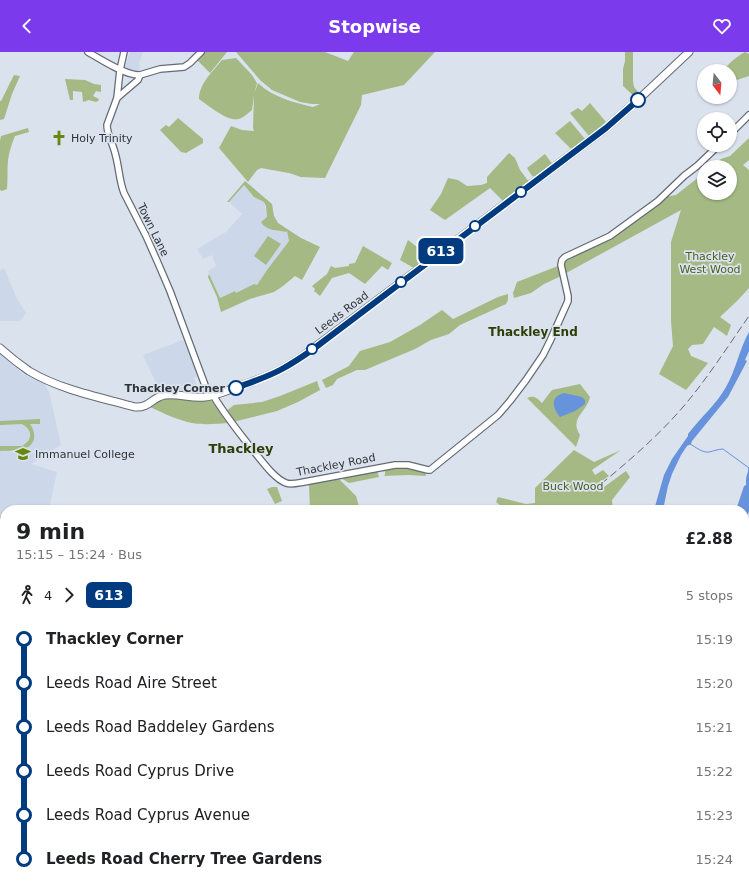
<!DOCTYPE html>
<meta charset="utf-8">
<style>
body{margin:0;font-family:"DejaVu Sans",sans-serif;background:#f2f2f2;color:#202124;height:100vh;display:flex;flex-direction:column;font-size:15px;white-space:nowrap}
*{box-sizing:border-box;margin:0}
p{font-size:13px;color:#757577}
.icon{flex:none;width:22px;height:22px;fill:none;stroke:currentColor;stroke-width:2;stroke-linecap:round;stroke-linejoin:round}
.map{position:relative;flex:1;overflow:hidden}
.sheet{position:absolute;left:0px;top:453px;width:749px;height:384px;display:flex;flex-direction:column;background:#fff;border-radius:16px 16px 0 0;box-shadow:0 1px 3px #0004}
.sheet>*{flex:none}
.badge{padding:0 8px;border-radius:6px;font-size:14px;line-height:26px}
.needle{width:26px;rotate:164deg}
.buttons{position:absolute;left:697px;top:12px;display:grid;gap:8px}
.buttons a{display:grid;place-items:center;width:40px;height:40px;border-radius:50%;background:#fff;box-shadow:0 1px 3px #0004;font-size:20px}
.map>.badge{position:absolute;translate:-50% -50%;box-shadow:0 0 0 2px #fff}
.legs{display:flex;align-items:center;gap:6px;height:44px;padding:0 16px;font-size:13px}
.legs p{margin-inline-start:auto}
.headline{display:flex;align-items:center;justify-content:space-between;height:68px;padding:0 16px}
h1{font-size:22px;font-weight:800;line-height:30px}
ul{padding:0 16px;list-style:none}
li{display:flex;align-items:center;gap:14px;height:44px;font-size:15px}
li i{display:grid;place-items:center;width:6px;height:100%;margin:0 5px;background:currentColor}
li i::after{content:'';width:10px;height:10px;margin:-5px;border:3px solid;border-radius:50%;background:#fff}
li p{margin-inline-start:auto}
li:first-child i{background:linear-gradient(#0000 50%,currentColor 0)}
li:last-child i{background:linear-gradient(currentColor 50%,#0000 0)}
header{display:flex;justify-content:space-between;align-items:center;height:52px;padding:0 16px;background:#7c3aed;color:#fff;font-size:18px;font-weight:800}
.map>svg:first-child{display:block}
.built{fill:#ccd7ea}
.green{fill:#a4b983}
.water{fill:#6792dc}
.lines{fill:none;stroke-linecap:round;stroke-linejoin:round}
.stream{stroke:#6792dc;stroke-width:1}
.minor-casing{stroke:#646b75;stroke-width:8}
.major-casing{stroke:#646b75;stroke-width:9}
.minor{stroke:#fff;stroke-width:5.5}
.major{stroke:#fff;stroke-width:7}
.rail{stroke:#666a71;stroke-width:1;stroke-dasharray:8 4;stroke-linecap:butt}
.line-1-casing{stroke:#fff;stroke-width:9}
.line-1{stroke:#003b80;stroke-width:6}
.stop-1-dot{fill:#fff;stroke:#003b80;stroke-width:2}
.labels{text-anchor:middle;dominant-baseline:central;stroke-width:3.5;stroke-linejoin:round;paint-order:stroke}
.poi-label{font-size:11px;fill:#313438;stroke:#dae2ee;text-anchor:start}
.street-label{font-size:11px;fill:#313438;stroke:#dae2ee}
.park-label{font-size:11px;fill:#4c6023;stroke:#dae2ee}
.stop-label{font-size:11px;font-weight:bold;fill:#313438;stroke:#dae2ee;text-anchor:end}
.neighbourhood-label{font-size:12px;font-weight:bold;fill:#2e3e06;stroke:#dae2ee}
.quarter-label{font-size:13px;font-weight:bold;fill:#2e3e06;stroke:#dae2ee}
</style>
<header><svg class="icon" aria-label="back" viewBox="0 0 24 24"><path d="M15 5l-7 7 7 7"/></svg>Stopwise<svg class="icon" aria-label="heart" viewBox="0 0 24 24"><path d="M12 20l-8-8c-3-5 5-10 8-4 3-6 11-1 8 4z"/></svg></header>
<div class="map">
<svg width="749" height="837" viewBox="0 0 749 837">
<rect width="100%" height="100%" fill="#dae2ee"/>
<!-- built -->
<g class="built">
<polygon points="130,0 143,0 139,11 140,20 132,19 126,17 125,15"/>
<polygon points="244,133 254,145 264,150 267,164 274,164 278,171 287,177 289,189 267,218 257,233 254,232 236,241 234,239 220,246 208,219 216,214 212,203 203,207 197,197 226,180 242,162 229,150"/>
<polygon points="4,216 17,247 26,261 21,268 18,269 0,269 0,218"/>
<polygon points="183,288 199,323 194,326 198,337 197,341 169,338 160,340 143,303"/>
<polygon points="0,302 23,322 44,332 49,340 61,393 31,412 57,420 49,457 60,458 5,458 5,520 0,520"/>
<polygon points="709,832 740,832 740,833 749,837 715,837"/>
</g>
<!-- green -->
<g class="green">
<polygon points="204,0 227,0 210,21 197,8"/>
<path d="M236,0H325L348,9L354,0H435L404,33L362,43L361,53L325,126L301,125L289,121L261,116L257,118L248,130L219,96L231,74L242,78L254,79L253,76L254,43L252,58C248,61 243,66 239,67C227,70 208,53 199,47C199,32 213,19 222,8L236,6L252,23L257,31L254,42L258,31C274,46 293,50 313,55L320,52H312L300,50L272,38L260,28Z"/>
<polygon points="625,0 633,0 633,29 634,35 639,41 635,45 623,34 623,17 625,9"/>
<path d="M745,0L749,2V24L737,28L730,32V19H723C728,12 737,4 745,0Z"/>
<polygon points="14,23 20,24 12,42 4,67 0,68 0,49 1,49"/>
<polygon points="65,27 85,28 94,32 101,33 101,40 96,39 93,44 99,47 98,49 96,50 89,48 83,50 82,40 73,39 73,48 70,48"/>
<polygon points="590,51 606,70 589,84 570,61 578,56 582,59"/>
<polygon points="178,66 203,87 203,91 186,101 181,100 160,78 166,73 169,75"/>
<polygon points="570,69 585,87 572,98 555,81"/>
<path d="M28,76L29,80L15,84C12,91 9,100 8,108C7,118 8,127 7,137L2,139L0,138V89L1,84Z"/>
<polygon points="749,86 749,108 743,113 749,118 749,236 738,248 720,265 731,273 727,284 714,275 703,292 692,293 688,297 691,304 708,311 686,338 659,322 673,294 671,269 671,190 681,158 559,225 544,232 531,241 514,246 513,241 517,230 558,214 567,208 610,187 665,145 676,143 704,121 704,141 730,141 730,115 711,115 721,107 730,104"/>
<polygon points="509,101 515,106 520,118 529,130 503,149 490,136 445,168 430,158 441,142 448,126 458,128 467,134 481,133 487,131 487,125"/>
<polygon points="545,102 553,113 537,125 532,124 527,116"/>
<path d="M245,129L272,152L274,164L278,171L301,186L320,195L302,228L295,224L283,234L274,240L250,247L221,260L217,245L208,225L209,222L220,246L235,239L236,241L254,232L257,233L267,218L289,189L287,179L286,180C277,178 266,179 261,170L267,165L266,154L264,150L254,145L244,133L229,150H227Z"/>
<polygon points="268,184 281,192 266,213 254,204"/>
<polygon points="408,188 421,198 421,200 423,201 424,200 426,201 430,196 428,194 433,189 441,196 414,215 412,215 400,208"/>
<polygon points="363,194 392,211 388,218 382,214 365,232 349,221 332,226 320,244 314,239 315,237 312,234 327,222 331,214 335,216 349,214 349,212 355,211"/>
<polygon points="508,242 508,248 506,252 460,273 449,282 431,288 415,297 365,318 357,318 337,327 333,333 326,336 322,328 349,314 360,299 390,290 420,273 442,258 453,267 498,245"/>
<polygon points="317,329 320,338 298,350 277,359 233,370 225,360 234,353 262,350 280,344"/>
<path d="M580,332L590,345C587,360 569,366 580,383L576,395L527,346C534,343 537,346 542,351L552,338Z"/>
<path d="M166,346L200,349L211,348L227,371C216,372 203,373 192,371C177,368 163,361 150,355L158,349Z"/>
<path d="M40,367V372H30C33,377 35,381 34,387C30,401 11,398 0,399V394H22C33,388 33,378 22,372L0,373V369Z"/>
<polygon points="574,398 594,410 621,398 592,418 595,423 603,418 609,424 600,430 604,435 626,419 630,425 612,448 613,458 506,458 496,450 498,445 526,452 535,451 535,436"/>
<polygon points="406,415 425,420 426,424 409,423 383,424 385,423 385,419 382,419 382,417 390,416"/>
<polygon points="376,419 377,419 379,425 349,431 341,426"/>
<polygon points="339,427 356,444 360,458 310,458 309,432"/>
<polygon points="272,435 277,435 282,449 275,452 267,437"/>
<rect x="0" y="464" width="5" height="45"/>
<polygon points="744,576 749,577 749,623 744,627"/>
<polygon points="5,593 5,656 0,655 0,594"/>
<polygon points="744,665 749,668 749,801 744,804"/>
<polygon points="0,693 5,696 5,832 300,832 293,837 0,837"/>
<polygon points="313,832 533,832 531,837 317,837"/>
<polygon points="595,832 687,832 684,837 593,837"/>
</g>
<!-- water -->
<g class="water">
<path d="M749,280V299L745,308L747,309L728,345L692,389L691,392L687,394L681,403L672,422L668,434L663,458H654L664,423L672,407L688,384V382C700,366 716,353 726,335C736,318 739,298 749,280Z"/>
<path d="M564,341L582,345L585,348V352L575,359L560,365C552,355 550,345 564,341Z"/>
<path d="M748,415H749V459L744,476V458H736L744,434L746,433C746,431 746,429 746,428C746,423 749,420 748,415Z"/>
</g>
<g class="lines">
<!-- stream -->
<g class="stream">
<path d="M690,392C696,395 702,401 709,400C714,399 718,397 723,397L749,416"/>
<polyline points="0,829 5,823"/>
<polyline points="60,832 66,837"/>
<polyline points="268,837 277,832"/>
</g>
<!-- minor casing -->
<g class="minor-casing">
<g id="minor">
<path d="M88,0C100,7 126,24 140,23"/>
<path d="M124,0L120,18L117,46L107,73C107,83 113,92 115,101C119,114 119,128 124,141L146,184L158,211L170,239L209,344"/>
<polyline points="117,46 138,28 140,23 160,17 184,15 190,11 201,0"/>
<polyline points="730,82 749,63"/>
<path d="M213,343C224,362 238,379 251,396C260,406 273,426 286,431C291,433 298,431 304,430L395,413H408L428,418H430L498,363L510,349L526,328L543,303L550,289L568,249V244L561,213L562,208L565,205L610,184L658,149L684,124L697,114L719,93"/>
</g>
</g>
<!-- major casing -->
<g class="major-casing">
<path id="major" d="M0,296C9,304 19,312 29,319C61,338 99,345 135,355C150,356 152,345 165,343C178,341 192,347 205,345C214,344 223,340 232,337C248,331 265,326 280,318C291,312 302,305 311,298L606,76L639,47L689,0"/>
</g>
<!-- minor -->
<use href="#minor" class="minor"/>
<!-- major -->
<use href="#major" class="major"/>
<!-- rail -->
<path class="rail" d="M601,432C630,408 658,384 683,355C707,327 728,294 749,264"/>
</g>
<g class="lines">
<!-- line-1 casing -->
<g class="line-1-casing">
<path id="line-1" d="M236,336C251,330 268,325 282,317C293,311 302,305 312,298L606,76L638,48"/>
</g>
<!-- line-1 -->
<use href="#line-1" class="line-1"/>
</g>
<!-- icons -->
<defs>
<g id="church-bare" transform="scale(1.2)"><path d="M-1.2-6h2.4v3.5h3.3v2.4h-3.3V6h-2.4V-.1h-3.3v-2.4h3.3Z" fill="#67890b" stroke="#dae2ee" stroke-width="2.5" paint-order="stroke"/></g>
<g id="school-bare" transform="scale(1.2)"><path d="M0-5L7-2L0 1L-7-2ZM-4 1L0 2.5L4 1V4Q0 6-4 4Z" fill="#67890b" stroke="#dae2ee" stroke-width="2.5" paint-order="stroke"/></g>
</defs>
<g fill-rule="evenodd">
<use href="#church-bare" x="59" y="86"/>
<use href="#school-bare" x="23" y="402"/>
</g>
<!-- markers -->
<g class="stop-1-dot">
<circle cx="638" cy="48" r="7"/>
<circle cx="521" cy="140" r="5"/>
<circle cx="475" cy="174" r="5"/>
<circle cx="401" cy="230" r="5"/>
<circle cx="312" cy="297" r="5"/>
<circle cx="236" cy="336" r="7"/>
</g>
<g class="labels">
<!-- poi labels -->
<g class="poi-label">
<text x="71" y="86">Holy Trinity</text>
<text x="35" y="402">Immanuel College</text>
</g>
<!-- street labels -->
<g class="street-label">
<text transform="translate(153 178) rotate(64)">Town Lane</text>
<text transform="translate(342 261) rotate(-37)">Leeds Road</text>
<text transform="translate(336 413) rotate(-11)">Thackley Road</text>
</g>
<!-- park labels -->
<g class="park-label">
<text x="710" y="204">Thackley<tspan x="710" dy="13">West Wood</tspan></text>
<text x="573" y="434">Buck Wood</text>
</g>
<!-- stop labels -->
<g class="stop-label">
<text x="225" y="336">Thackley Corner</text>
</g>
<!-- neighbourhood labels -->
<g class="neighbourhood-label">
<text x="533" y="280">Thackley End</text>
</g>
<!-- quarter labels -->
<g class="quarter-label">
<text x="241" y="396">Thackley</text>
</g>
</g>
</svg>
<div class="buttons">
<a><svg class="needle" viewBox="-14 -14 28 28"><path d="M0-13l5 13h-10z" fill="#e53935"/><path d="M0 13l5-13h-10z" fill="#757577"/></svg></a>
<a><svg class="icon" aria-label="locate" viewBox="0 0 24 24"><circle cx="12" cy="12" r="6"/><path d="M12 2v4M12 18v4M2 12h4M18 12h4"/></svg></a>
<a><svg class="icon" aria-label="layers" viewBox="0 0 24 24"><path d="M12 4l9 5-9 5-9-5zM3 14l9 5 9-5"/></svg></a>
</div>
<b class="badge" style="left:441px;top:199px;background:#003b80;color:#fff">613</b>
<section class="sheet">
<div class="headline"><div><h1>9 min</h1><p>15:15 – 15:24 · Bus</p></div><b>£2.88</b></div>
<div class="legs"><svg class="icon" aria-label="walk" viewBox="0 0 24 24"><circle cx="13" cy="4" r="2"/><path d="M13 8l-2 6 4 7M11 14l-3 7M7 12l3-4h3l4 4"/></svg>4<svg class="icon" aria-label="forward" viewBox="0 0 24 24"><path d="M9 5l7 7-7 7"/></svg><b class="badge" style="background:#003b80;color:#fff">613</b><p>5 stops</p></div>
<ul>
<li><i style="color:#003b80"></i><b>Thackley Corner</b><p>15:19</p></li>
<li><i style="color:#003b80"></i><span>Leeds Road Aire Street</span><p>15:20</p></li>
<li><i style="color:#003b80"></i><span>Leeds Road Baddeley Gardens</span><p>15:21</p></li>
<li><i style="color:#003b80"></i><span>Leeds Road Cyprus Drive</span><p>15:22</p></li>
<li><i style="color:#003b80"></i><span>Leeds Road Cyprus Avenue</span><p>15:23</p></li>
<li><i style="color:#003b80"></i><b>Leeds Road Cherry Tree Gardens</b><p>15:24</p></li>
</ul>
</section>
</div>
